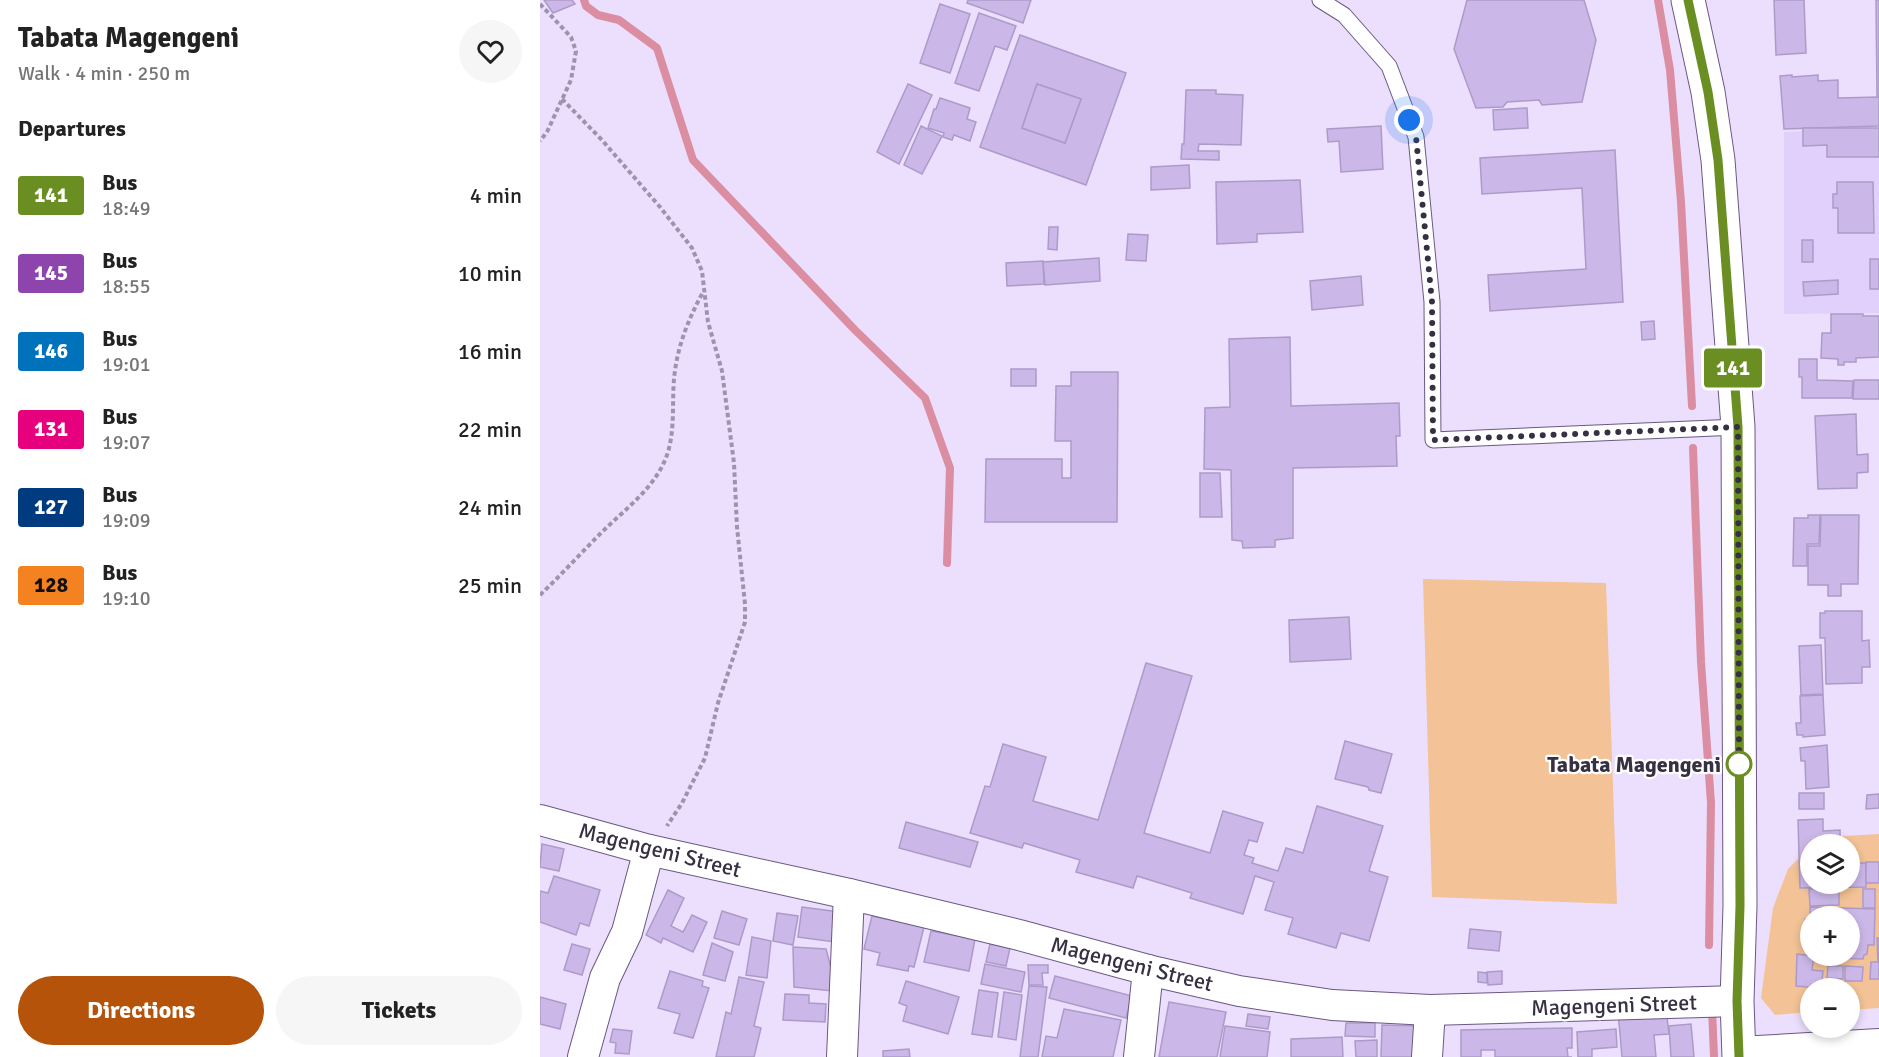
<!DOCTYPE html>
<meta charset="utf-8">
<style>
body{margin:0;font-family:Signika,sans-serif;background:#f6f6f6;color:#222;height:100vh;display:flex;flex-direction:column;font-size:22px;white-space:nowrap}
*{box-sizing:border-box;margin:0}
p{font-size:20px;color:#767676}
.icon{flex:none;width:33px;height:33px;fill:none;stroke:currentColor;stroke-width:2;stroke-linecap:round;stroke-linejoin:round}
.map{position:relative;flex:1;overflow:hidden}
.drawer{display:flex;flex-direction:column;background:#fff;width:540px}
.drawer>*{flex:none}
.badge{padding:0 12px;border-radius:4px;font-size:21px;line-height:39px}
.tools{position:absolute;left:1260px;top:834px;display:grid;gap:12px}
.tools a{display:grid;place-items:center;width:60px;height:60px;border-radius:50%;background:#fff;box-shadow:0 3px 9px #0003;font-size:30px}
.you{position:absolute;width:30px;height:30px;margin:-15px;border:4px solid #fff;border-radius:50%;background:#1a73e8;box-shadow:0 0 0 9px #1a73e833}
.map>.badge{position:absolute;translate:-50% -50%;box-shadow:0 0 0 3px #fff}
h2{padding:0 18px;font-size:22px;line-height:54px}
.round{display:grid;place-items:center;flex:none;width:63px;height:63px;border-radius:32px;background:#f6f6f6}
.headline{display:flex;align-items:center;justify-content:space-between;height:102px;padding:0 18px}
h1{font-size:28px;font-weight:700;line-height:45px}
.action{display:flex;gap:12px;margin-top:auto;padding:12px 18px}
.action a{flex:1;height:69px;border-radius:36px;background:#b45309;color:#fff;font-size:24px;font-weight:700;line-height:69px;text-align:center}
.action a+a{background:#f6f6f6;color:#222}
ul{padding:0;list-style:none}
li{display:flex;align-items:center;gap:18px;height:78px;padding:0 18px}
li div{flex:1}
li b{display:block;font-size:22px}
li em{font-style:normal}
li .badge{min-width:66px;font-weight:700;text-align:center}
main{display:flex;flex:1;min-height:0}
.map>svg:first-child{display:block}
.built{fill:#e1cffc}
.green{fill:#f3c296;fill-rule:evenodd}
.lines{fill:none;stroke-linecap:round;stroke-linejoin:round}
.stream{stroke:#db8da1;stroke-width:8}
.building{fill:#cbb8e9;stroke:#ad9ac9;stroke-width:1.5;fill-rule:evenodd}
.lane-casing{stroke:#6a5883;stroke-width:17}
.street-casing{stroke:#6a5883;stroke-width:32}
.secondary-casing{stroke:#6a5883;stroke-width:35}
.path{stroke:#9e93ad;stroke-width:4;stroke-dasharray:4.5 3;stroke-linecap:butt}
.lane{stroke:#fff;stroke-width:15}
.street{stroke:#fff;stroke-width:30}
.secondary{stroke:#fff;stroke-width:33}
.line-casing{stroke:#fff;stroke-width:14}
.line{stroke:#6b8e23;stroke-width:9}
.walk{stroke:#372f42;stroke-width:6;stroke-dasharray:0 10.8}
.stop-dot{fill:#fff;stroke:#6b8e23;stroke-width:3}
.labels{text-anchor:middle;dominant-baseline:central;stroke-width:4.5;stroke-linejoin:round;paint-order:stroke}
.stop-label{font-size:22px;font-weight:bold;fill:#372f42;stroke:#fff;text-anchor:end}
.street-label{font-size:22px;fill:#372f42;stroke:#fff}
</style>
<main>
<section class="drawer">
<div class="headline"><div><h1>Tabata Magengeni</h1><p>Walk · 4 min · 250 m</p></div><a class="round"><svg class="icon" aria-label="heart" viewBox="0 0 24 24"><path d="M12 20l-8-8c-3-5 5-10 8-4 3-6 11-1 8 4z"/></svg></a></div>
<h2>Departures</h2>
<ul>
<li><span class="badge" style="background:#6b8e23;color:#fff">141</span><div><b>Bus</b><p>18:49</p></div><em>4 min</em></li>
<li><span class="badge" style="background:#8e44ad;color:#fff">145</span><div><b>Bus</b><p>18:55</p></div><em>10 min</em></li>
<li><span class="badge" style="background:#0072bc;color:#fff">146</span><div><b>Bus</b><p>19:01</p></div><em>16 min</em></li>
<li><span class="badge" style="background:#e6007e;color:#fff">131</span><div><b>Bus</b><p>19:07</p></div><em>22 min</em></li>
<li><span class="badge" style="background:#003b80;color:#fff">127</span><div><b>Bus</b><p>19:09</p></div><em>24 min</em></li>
<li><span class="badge" style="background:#f58220;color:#111">128</span><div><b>Bus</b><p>19:10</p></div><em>25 min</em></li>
</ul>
<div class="action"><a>Directions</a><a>Tickets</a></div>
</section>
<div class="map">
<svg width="1339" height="1057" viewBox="0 0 1339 1057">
<rect width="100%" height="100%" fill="#ebdffd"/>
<!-- built -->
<polygon class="built" points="1339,129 1339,313 1244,314 1244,132"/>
<!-- green -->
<g class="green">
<polygon points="883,579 1066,583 1077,904 892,897"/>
<path d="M1339,834V1008L1310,1010V988H1270V1012L1235,1015L1221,998L1233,908L1248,869L1270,847V884H1310V844H1275L1304,836ZM1270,916H1310V956H1270Z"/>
</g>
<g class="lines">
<!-- stream -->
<g class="stream">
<polyline points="44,0 46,6 58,15 79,20 117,48 153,160 315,330 385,398 410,468 407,563"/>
<polyline points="1118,0 1130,70 1141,202 1152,406"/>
<polyline points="1153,448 1161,662 1171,803 1169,945"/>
<polyline points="1172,1008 1174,1057"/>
</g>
</g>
<!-- building -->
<g class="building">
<polygon points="4,0 32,0 35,4 13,13"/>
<polygon points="428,0 491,0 483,23 427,3"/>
<polygon points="927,0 1044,0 1056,40 1042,102 1002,105 999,100 967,102 963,107 936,108 914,49"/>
<polygon points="1234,0 1264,0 1266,53 1236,55"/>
<polygon points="1336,0 1339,0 1339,96 1337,96"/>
<polygon points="400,4 430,14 410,73 380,63"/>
<polygon points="439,13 476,26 467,50 455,46 439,91 415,83"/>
<path d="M480,35L586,73L546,185L440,147ZM497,84L541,99L525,143L482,128Z"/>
<polygon points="1252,75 1252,77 1278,75 1278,81 1298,80 1298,98 1339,97 1339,126 1244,129 1240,76"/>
<polygon points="368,84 392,95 359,164 337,152"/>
<polygon points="497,84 541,99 525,143 482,128"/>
<polygon points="646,90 676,90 676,94 703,95 701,145 659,144 658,151 679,151 679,160 641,159 642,144 644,144"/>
<polygon points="400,98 430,108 427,119 436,122 430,141 414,135 412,140 403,137 404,133 388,128 394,109 396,109"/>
<polygon points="987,108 988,128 954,130 953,110"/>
<polygon points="381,126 402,136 382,174 364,165"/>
<polygon points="841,126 843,169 801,172 799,141 788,142 787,129"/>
<polygon points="1263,128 1339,128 1339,157 1287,157 1287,145 1263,146"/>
<polygon points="1075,150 1083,302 950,311 948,275 1046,269 1042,188 942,194 940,158"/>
<polygon points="649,165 650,188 611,190 611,167"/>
<polygon points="760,180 763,232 717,234 717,242 677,244 676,182"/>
<polygon points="1297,182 1333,182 1334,233 1298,233 1298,208 1293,208 1293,194 1297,194"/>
<polygon points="509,227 518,227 517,250 508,249"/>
<polygon points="588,234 608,235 606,261 586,260"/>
<rect x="1262" y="240" width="11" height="22"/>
<polygon points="559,258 560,281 505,285 503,262"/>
<rect x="1330" y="259" width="9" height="30"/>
<polygon points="503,261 504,284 467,286 466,263"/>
<polygon points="821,276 823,305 772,310 770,281"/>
<polygon points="1298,280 1298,294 1264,296 1263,282"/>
<polygon points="1291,314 1323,314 1323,316 1339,316 1339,357 1316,358 1316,362 1304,362 1304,365 1298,365 1298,359 1281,358 1282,333 1291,333"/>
<polygon points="1114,321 1115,339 1102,340 1101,322"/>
<polygon points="750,337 751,406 859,403 860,436 856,436 857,466 753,468 753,538 735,540 735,547 703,548 702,541 692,540 691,470 664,469 665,408 690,407 689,339"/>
<polygon points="1259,359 1277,359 1277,380 1313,381 1312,398 1262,398 1262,377 1259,377"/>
<rect x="471" y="369" width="25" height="17"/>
<polygon points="531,372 578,372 577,522 445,522 446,459 522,459 522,478 531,478 531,441 515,441 516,386 531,386"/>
<polygon points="1314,380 1339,380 1339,399 1313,399"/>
<polygon points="1316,414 1317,455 1328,454 1328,472 1317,473 1317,488 1278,489 1275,416"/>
<polygon points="660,473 680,473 682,517 660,517"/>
<polygon points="1268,515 1280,515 1279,544 1267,544 1267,566 1253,566 1254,518 1268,518"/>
<polygon points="1281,515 1319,515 1318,584 1301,584 1301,596 1288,596 1288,585 1268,585 1268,546 1280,546"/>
<polygon points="1285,611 1322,611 1322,641 1329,640 1330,667 1322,667 1322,683 1286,684 1285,638 1280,638 1280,613 1285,613"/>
<polygon points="809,617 811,659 750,662 749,620"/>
<polygon points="1281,645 1283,694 1261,695 1259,646"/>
<polygon points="606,663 652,676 604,833 670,853 683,811 723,823 717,842 709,840 704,855 714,858 712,863 738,871 746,848 763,853 777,806 843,826 829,871 848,877 829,941 801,933 796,948 748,934 753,918 725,910 734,882 715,876 703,914 650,898 652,893 597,876 593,888 536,872 540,860 484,843 482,848 430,833 445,786 450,787 463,744 506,757 493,801 558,820"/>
<polygon points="1283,695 1285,735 1263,737 1263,735 1257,735 1256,723 1261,723 1260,696"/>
<polygon points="805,741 852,754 841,793 829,790 828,787 795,779"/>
<polygon points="1287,745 1289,787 1266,789 1265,761 1261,761 1260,748"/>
<rect x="1259" y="793" width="25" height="16"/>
<polygon points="1339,794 1339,808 1326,809 1327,795"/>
<polygon points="1283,819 1283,831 1300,830 1300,844 1270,844 1270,884 1310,884 1310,863 1326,863 1326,887 1260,888 1258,820"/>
<polygon points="366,822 438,842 430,867 359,848"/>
<polygon points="2,844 24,849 19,871 0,867"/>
<rect x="1326" y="862" width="13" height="21"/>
<polygon points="14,876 60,890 49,926 40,923 36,935 0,922 0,891 8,893"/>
<polygon points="1299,888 1299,905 1270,906 1269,889"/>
<rect x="1323" y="889" width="12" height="19"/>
<polygon points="128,890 144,898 131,926 143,932 152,915 167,922 153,952 123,938 121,943 106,935"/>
<polygon points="262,907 299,912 295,942 258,937"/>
<polygon points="1270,907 1335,909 1334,945 1328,945 1327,954 1324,955 1323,959 1275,957 1275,956 1310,956 1310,916 1270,916 1270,936 1265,936 1265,919 1270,919"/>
<polygon points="182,911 207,919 199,945 174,938"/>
<polygon points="237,913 258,916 253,945 233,941"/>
<polygon points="332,916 384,927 374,967 369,966 368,971 337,965 340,953 324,949"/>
<polygon points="930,929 961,932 959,951 928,948"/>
<polygon points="391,931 435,939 429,971 384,962"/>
<polygon points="212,937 231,941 227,978 206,975"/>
<polygon points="1337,938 1339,938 1339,979 1330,979 1331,962 1338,962"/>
<polygon points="172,943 193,952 185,981 163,975"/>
<polygon points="32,944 50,949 42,975 24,970"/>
<polygon points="450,944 470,948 466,966 446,962"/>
<polygon points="253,947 286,949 294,979 293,991 254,987"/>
<polygon points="1257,954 1274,956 1272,970 1283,971 1281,988 1256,986"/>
<polygon points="445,964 485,972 481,992 441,984"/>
<polygon points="488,965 508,965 508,973 502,973 503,985 489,985"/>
<polygon points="1288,966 1303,966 1303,979 1287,978"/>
<polygon points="1305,966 1323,967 1322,981 1305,981"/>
<polygon points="130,971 163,981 162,986 169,988 153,1038 134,1033 140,1014 118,1008"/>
<polygon points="962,971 962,984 948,985 947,972"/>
<polygon points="938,972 947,973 947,983 938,982"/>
<polygon points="515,976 592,996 586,1018 509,998"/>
<polygon points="199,977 224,982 214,1026 221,1028 214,1057 176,1057 186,1012 191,1014"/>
<polygon points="366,981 419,997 408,1034 363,1021 367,1006 359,1003"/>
<polygon points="489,986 507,987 498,1057 480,1057"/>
<polygon points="439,990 458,993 452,1037 432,1034"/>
<polygon points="464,992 482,995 476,1040 458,1037"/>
<polygon points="245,994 269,995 269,1003 286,1004 285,1022 243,1020"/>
<polygon points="0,997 26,1004 20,1029 0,1024"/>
<polygon points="629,1002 686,1012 677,1057 619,1057"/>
<polygon points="524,1009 581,1020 573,1057 502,1057 506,1036 517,1038"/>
<polygon points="1078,1011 1127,1017 1129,1034 1114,1035 1116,1057 1082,1057"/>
<polygon points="708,1014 730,1017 728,1029 706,1026"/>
<polygon points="806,1023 835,1023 835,1037 805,1036"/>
<polygon points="1151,1024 1154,1057 1131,1057 1129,1026"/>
<polygon points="842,1025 879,1026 879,1057 841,1057"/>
<polygon points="685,1026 730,1032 727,1057 680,1057"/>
<polygon points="1032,1028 1032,1048 1027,1048 1028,1057 1032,1057 955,1057 955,1050 941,1050 941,1057 921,1057 921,1030"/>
<polygon points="73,1029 92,1031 89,1054 75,1053 76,1043 70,1042"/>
<polygon points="1076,1029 1077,1047 1052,1049 1052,1057 1038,1057 1037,1032"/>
<polygon points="802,1037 803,1057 751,1057 751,1039"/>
<polygon points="837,1040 837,1057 816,1057 815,1041"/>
<polygon points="369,1049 370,1057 343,1057 343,1051"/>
</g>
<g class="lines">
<!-- lane casing -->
<g class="lane-casing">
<polyline id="lane" points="780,0 804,15 849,66 876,137 892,302 893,440 1198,427"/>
</g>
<!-- street casing -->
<g class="street-casing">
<g id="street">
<polyline points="0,820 109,850 309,894 479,935 608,970 699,991 792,1005 890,1010 1197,1001"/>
<polyline points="1199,1052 1339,1044"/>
<polyline points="43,1057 65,978 87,932 109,850"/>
<polyline points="302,1057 309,894"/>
<polyline points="599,1057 608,970"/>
<polyline points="887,1057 890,1010"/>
</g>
</g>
<!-- secondary casing -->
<g class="secondary-casing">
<polyline id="secondary" points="1148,0 1168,92 1178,160 1198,427 1200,906 1197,1001 1199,1057"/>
</g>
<!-- path -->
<g class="path">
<polyline points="0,4 31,37 36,51 31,80 7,132 0,141"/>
<polyline points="22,99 61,139 120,207 152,248 162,271 168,322 182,371 194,463 197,527 205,604 205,622 178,703 165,758 142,803 127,826"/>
<path d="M0,595C21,575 41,553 61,533C86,508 117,487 128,452C135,428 132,403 134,379C137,347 148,320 163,292"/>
</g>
<!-- lane -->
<use href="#lane" class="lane"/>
<!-- street -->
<use href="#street" class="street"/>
<!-- secondary -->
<use href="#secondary" class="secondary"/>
</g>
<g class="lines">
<!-- line casing -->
<g class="line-casing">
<polyline id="line" points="1148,0 1168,92 1178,160 1198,427 1200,906 1197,1001 1199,1057"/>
</g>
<!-- line -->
<use href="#line" class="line"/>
<!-- walk -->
<polyline class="walk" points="869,120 876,137 892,302 893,440 1198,427 1199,764"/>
</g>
<!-- markers -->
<circle class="stop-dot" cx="1199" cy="764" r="12"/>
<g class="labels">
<!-- stop labels -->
<g class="stop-label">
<text x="1181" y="764">Tabata Magengeni</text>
</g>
<!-- street labels -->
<g class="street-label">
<text transform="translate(120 850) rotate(14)">Magengeni Street</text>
<text transform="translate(592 964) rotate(14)">Magengeni Street</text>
<text transform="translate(1074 1005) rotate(-2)">Magengeni Street</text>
</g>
</g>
</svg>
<div class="tools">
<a><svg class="icon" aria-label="layers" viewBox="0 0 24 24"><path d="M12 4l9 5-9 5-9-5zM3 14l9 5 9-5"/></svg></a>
<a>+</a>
<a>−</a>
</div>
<div class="you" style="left:869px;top:120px"></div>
<b class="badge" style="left:1193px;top:368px;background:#6b8e23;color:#fff">141</b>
</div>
</main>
